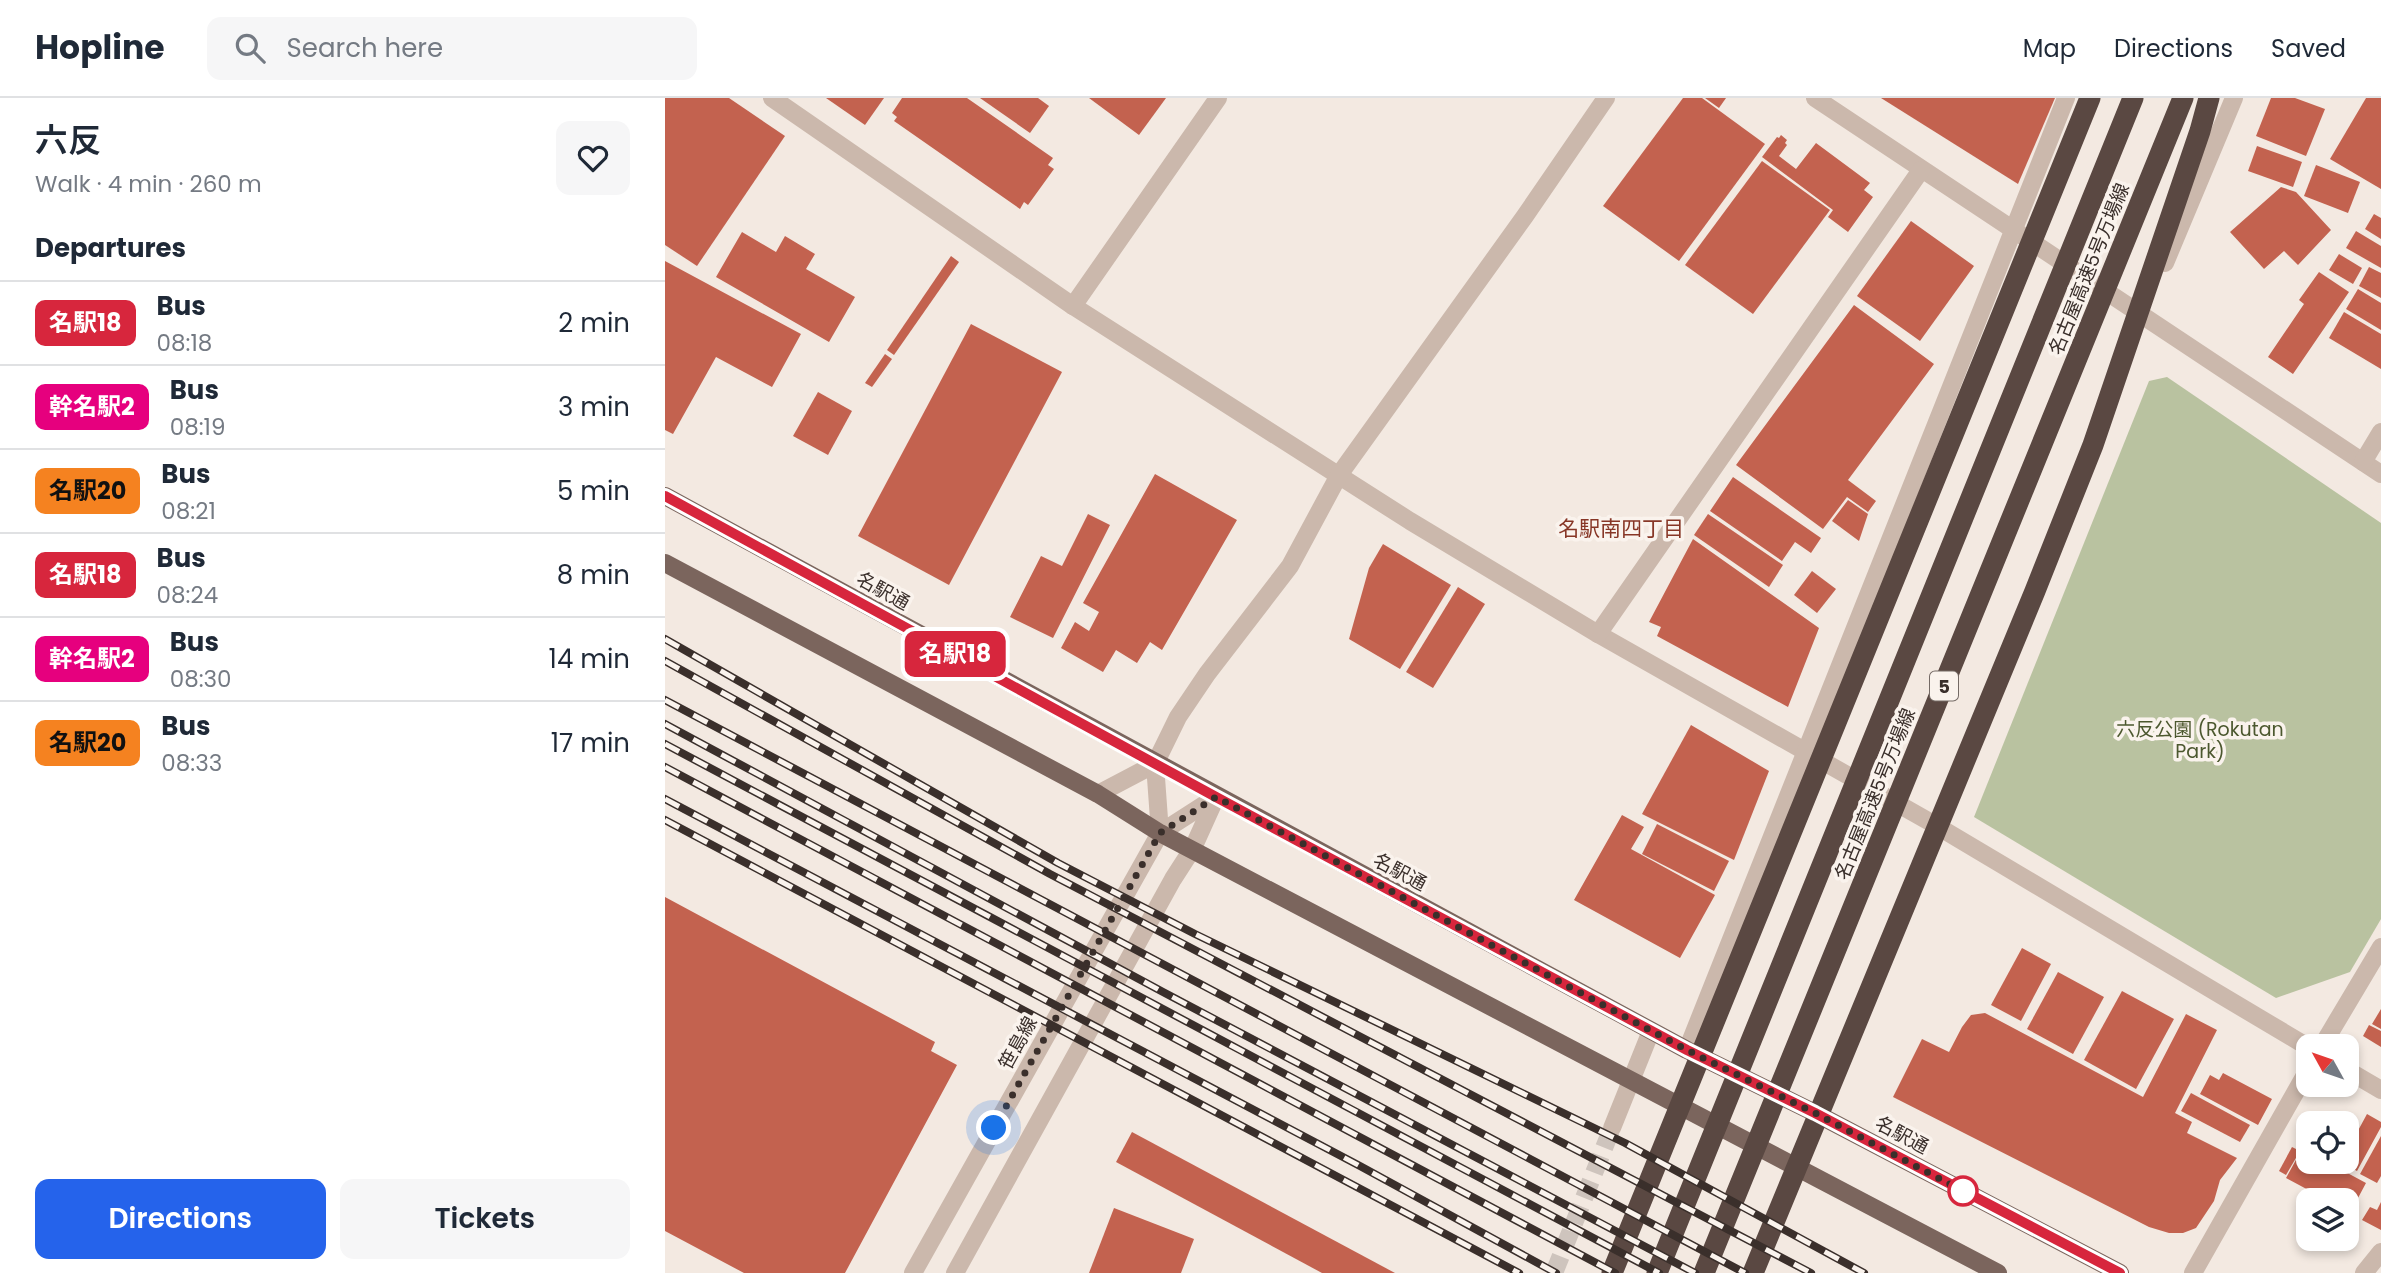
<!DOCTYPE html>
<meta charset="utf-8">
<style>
body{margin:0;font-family:Poppins,"Noto Sans JP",sans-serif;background:#f6f6f7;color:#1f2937;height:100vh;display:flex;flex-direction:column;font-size:26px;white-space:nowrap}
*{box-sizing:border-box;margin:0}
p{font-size:23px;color:#747a83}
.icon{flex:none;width:38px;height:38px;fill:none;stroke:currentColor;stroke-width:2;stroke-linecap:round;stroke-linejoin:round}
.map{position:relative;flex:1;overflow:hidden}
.details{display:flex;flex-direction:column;background:#fff;width:665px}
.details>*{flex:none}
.badge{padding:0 14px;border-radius:10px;font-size:24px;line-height:46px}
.needle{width:46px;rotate:310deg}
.fabs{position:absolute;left:1631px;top:936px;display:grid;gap:14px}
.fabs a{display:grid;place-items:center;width:63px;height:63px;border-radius:14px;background:#fff;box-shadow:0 4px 10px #0003;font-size:35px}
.you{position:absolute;width:35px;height:35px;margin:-18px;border:5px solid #fff;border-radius:50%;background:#1a73e8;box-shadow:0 0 0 10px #1a73e833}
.map>.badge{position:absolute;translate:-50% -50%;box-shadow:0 0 0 4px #fff}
h2{padding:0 35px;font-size:26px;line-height:63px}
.round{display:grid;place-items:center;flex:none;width:74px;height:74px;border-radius:14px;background:#f6f6f7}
.summary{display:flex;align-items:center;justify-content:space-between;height:119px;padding:0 35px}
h1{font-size:33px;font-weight:600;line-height:52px}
.button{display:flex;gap:14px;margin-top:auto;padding:14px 35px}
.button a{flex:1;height:80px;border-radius:14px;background:#2563eb;color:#fff;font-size:28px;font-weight:600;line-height:80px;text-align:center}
.button a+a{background:#f6f6f7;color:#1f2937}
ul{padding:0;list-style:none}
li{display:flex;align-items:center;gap:21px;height:84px;padding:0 35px;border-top:2px solid #e0e1e3}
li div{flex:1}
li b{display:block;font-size:26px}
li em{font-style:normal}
li .badge{min-width:77px;font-weight:700;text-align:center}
header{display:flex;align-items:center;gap:42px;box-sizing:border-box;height:98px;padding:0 35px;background:#fff;border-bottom:2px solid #e0e1e3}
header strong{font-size:33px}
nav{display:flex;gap:38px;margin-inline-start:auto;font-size:24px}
.search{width:490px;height:63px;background:#f6f6f7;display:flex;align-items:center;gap:18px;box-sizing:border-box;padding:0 24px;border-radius:14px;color:#747a83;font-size:26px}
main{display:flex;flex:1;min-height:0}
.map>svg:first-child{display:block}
.green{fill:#b9c2a0}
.building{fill:#c3624f}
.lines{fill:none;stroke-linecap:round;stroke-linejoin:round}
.minor-tunnel{stroke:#cec4bd;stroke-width:18;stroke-dasharray:18 9;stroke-linecap:butt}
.minor{stroke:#cbb8ac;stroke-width:18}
.major{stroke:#7b655d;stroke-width:18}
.highway{stroke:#5a4842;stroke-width:21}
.rail-casing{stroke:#3a2f2b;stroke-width:8}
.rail{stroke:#faf3ed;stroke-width:5;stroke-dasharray:16;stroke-linecap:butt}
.line-casing{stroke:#fff;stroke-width:16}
.line{stroke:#d7263d;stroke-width:10}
.walk{stroke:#3a2f2b;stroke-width:7;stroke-dasharray:0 12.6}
.stop-dot{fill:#fff;stroke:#d7263d;stroke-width:3.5}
.labels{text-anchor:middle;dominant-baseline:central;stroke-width:7;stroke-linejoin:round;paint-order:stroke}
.shield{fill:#faf3ed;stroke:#746a65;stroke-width:2}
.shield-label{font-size:18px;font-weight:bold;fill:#3a2f2b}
.street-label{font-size:19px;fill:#3a2f2b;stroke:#faf3ed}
.park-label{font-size:19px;fill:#4c582f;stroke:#faf3ed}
.neighbourhood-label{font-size:21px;fill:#873626;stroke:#faf3ed}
</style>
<header>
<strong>Hopline</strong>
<div class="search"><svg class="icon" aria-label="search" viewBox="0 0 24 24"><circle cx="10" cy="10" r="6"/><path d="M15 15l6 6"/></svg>Search here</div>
<nav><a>Map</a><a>Directions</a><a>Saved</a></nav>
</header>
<main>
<section class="details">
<div class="summary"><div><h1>六反</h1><p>Walk · 4 min · 260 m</p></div><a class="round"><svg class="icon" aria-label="heart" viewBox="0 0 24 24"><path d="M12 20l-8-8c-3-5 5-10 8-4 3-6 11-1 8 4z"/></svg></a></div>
<h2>Departures</h2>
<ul>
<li><span class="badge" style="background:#d7263d;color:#fff">名駅18</span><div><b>Bus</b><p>08:18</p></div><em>2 min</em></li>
<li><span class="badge" style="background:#e6007e;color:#fff">幹名駅2</span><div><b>Bus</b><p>08:19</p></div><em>3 min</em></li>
<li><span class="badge" style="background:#f58220;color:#111">名駅20</span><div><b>Bus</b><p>08:21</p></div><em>5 min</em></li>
<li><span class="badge" style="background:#d7263d;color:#fff">名駅18</span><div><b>Bus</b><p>08:24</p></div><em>8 min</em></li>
<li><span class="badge" style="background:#e6007e;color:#fff">幹名駅2</span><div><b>Bus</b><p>08:30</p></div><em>14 min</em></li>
<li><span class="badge" style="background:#f58220;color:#111">名駅20</span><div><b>Bus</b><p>08:33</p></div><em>17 min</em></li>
</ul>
<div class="button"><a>Directions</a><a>Tickets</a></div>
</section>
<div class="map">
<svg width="1716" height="1175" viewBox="0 0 1716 1175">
<rect width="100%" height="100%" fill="#f3e9e1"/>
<!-- green -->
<polygon class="green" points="1502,279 1716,425 1716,821 1685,874 1611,900 1309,719 1484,283"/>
<!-- building -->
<g class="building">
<polygon points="0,0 64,0 120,38 32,168 0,147"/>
<polygon points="161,0 219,0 200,27"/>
<polygon points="237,0 302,0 388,60 383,67 389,71 363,107 359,104 355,111 229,23 232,19 227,15"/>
<polygon points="315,0 373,0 384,8 365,35"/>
<polygon points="424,0 501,0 474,37"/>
<polygon points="1018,0 1037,0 1100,46 1014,163 938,108"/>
<polygon points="1040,0 1061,0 1054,10"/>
<polygon points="1216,0 1390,0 1353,86"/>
<polygon points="1606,0 1630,0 1660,11 1641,58 1591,38"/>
<polygon points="1701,0 1716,0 1716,91 1665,61"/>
<polygon points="1116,37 1122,42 1120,45 1122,47 1114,58 1131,71 1151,45 1205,85 1199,92 1208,99 1183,134 1163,119 1168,112 1097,59 1112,39 1114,40"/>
<polygon points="1592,48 1637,64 1628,89 1583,73"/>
<polygon points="1097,63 1165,112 1088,216 1020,167"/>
<polygon points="1651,67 1695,84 1683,115 1639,98"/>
<polygon points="1616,89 1631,94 1666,132 1633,167 1619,153 1599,171 1565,134"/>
<polygon points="1709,116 1716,120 1716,141 1700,131"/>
<polygon points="1246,123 1309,168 1255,243 1192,198"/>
<polygon points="1691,133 1716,148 1716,170 1681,150"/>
<polygon points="77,134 111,154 120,138 150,156 141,171 190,199 164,244 51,179"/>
<polygon points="1674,156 1697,170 1688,186 1664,172"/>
<polygon points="286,158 294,164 229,257 222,252"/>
<polygon points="0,163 136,236 107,289 51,259 8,336 0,332"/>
<polygon points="1704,169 1716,175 1716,200 1694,188"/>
<polygon points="1654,174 1684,194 1628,276 1603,259 1639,206 1634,202"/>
<polygon points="1693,191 1716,205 1716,232 1681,211"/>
<polygon points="1189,207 1269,266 1183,382 1211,403 1203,414 1182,399 1158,431 1071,367"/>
<polygon points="1679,214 1716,236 1716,271 1664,240"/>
<polygon points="306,226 397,274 284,487 193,438"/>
<polygon points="220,256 227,261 207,289 200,285"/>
<polygon points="153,294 187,313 163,357 128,338"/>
<polygon points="490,376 572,422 497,552 485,544 472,565 451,552 438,574 396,550 410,524 424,533 434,514 418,505"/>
<polygon points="1068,379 1156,440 1146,455 1130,444 1117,463 1045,413"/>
<polygon points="1183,402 1203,416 1194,443 1167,423"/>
<polygon points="423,416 445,427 388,540 345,519 376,458 397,468"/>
<polygon points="1043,416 1118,467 1104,489 1029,437"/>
<polygon points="1028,441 1154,530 1123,609 992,538 996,529 984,524"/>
<polygon points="718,446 786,487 735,571 684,541 704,470"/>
<polygon points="1147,473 1171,491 1152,515 1129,497"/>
<polygon points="793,489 820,506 768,590 741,574"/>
<polygon points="1026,627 1104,673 1069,762 977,716"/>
<polygon points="957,717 979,729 966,751 1050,797 1015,860 909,802"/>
<polygon points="992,726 1064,763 1049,793 977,756"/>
<polygon points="0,799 270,944 266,953 292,967 180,1175 79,1175 0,1133"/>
<polygon points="1357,850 1386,866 1356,923 1326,907"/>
<polygon points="1393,874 1439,899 1408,956 1362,931"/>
<polygon points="1457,893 1509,921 1471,991 1419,962"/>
<polygon points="1716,911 1716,931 1707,926"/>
<polygon points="1320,915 1478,999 1521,916 1552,932 1510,1015 1527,1024 1522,1035 1572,1060 1555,1082 1549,1103 1531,1130 1518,1135 1504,1135 1484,1129 1228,999 1257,941 1284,954 1297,929 1306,917"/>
<polygon points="1704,927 1716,933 1716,949 1698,938"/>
<polygon points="1558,975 1607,1001 1593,1027 1535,996 1545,977 1554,982"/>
<polygon points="1526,995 1585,1027 1575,1044 1516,1013"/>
<polygon points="1702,1016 1716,1024 1716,1029 1692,1073 1675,1064 1682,1064 1682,1053"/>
<polygon points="467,1034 730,1175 657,1175 451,1064"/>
<polygon points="1716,1038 1716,1078 1712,1085 1695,1076"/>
<polygon points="1627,1049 1635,1053 1621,1077 1614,1073"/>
<polygon points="1637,1051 1643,1054 1643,1064 1662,1064 1701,1085 1685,1115 1682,1113 1682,1102 1662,1102 1621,1080"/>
<polygon points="1716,1104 1716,1132 1697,1122 1705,1109 1712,1112"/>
<polygon points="449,1110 529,1141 516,1175 424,1175"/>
</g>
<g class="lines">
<!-- minor-tunnel -->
<polyline class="minor-tunnel" points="889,1175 947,1030"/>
<!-- minor -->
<g class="minor">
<polyline points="107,0 408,208 745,423 933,536 1272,728 1643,949"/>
<polyline points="1150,0 1716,376"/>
<polyline points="1500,165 1569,0"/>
<polyline points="408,208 553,0"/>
<polyline points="1698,364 1716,334"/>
<polyline points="933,536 1256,72"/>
<polyline points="433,696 490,666"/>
<polyline points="495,735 490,666 513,619 542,576 625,468 674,377 860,118 941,0"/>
<polyline points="1657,948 1716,849"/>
<polyline points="1022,952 1401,0"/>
<polyline points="1682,972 1716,992"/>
<polyline points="947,1030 986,933"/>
<polyline points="248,1175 495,735 551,699"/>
<polyline points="290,1175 508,781 528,750 551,699"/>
<polyline points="1528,1175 1643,972"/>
<polyline points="1699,1175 1716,1154"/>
</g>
<!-- major -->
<g class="major">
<polyline points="0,398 1022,952 1150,1015 1455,1175"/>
<polyline points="0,465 433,696 495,735 1333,1175"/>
</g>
<!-- highway -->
<g class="highway">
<polyline points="947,1175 1425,0"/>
<polyline points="992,1175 1468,0"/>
<polyline points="1039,1175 1518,0"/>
<polyline points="1088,1175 1370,493 1428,347 1535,33 1544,0"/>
</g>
<!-- rail casing -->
<g class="rail-casing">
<g id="rail">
<polyline points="0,541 393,765 530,836 960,1045 1199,1175"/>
<polyline points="0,563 385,776 1146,1175"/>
<polyline points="0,602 1080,1175"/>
<polyline points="0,626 498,894 1030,1175"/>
<polyline points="0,646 994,1175"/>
<polyline points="0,669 950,1175"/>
<polyline points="0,701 695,1068 891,1175"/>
<polyline points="0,722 854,1175"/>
</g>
</g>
<!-- rail -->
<use href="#rail" class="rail"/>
</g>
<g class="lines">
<!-- line casing -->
<g class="line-casing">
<polyline id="line" points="0,398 551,699 1022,952 1150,1015 1455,1175"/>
</g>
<!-- line -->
<use href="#line" class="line"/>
<!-- walk -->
<polyline class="walk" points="329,1030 495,735 551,699 1022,952 1150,1015 1298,1093"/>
</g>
<!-- markers -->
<circle class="stop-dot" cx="1298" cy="1093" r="14"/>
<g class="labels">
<!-- shield labels -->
<rect class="shield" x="1265" y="573.5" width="28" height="29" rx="5"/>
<g class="shield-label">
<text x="1279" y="588">5</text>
</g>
<!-- street labels -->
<g class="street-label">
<text transform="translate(1424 171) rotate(-68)">名古屋高速5号万場線</text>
<text transform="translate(218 493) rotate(29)">名駅通</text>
<text transform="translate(1210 696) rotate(-68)">名古屋高速5号万場線</text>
<text transform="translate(735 774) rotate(28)">名駅通</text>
<text transform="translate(353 945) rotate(-61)">笹島線</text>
<text transform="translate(1237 1037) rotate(28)">名駅通</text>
</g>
<!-- park labels -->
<g class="park-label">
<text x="1535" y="631">六反公園 (Rokutan<tspan x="1535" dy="22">Park)</tspan></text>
</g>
<!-- neighbourhood labels -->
<g class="neighbourhood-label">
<text x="956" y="430">名駅南四丁目</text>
</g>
</g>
</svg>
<div class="fabs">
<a><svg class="needle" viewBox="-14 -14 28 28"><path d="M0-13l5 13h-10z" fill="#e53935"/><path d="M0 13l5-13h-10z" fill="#747a83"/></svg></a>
<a><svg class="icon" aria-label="locate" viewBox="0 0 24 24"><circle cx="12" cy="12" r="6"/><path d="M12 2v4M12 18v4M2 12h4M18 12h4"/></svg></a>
<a><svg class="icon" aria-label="layers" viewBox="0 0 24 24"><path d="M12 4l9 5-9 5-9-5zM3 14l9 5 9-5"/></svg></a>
</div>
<div class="you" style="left:329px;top:1030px"></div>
<b class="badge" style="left:290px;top:556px;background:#d7263d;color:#fff">名駅18</b>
</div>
</main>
